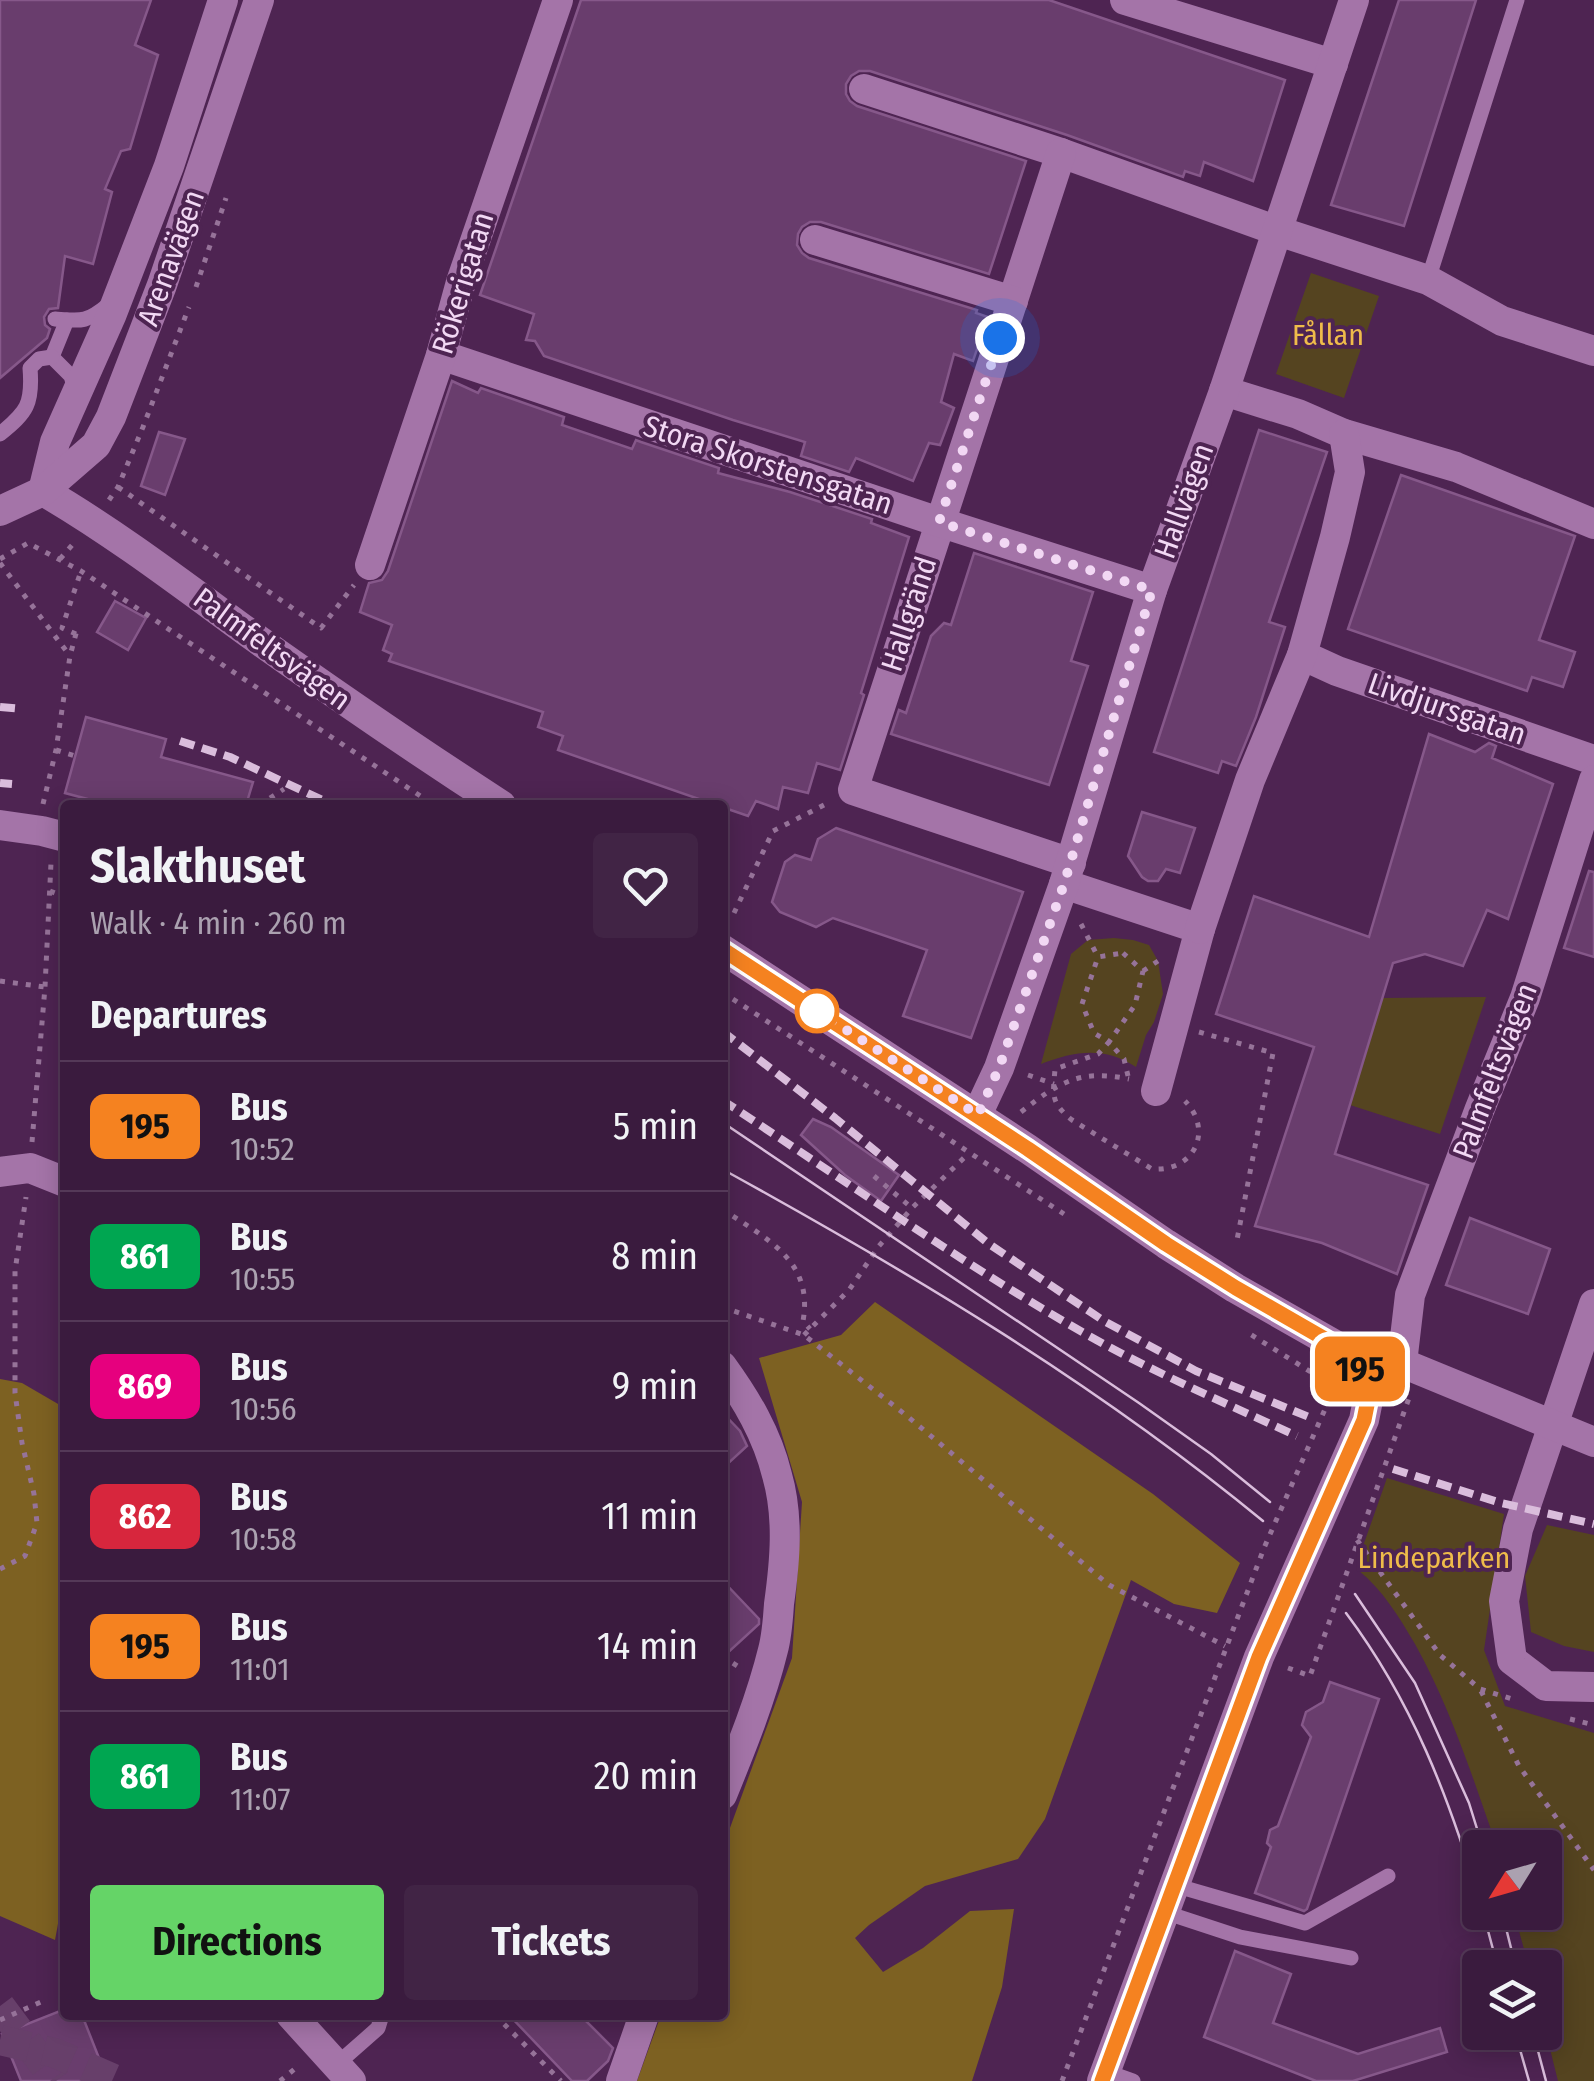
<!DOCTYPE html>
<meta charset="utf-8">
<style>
body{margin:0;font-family:"Fira Sans Condensed",sans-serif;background:#412445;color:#f1f3f6;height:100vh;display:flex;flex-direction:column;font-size:38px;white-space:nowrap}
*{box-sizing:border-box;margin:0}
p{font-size:32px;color:#aba1b0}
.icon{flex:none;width:55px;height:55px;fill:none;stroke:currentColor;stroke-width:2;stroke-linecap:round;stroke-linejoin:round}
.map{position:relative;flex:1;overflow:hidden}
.drawer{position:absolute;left:60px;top:800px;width:668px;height:1220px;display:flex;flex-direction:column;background:#3a1b3e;border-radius:10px;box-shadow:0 5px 25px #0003,0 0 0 2px #543958}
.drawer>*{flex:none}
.badge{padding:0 20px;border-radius:15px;font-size:35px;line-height:65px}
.needle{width:65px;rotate:233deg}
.tools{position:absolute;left:1462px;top:1830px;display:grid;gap:20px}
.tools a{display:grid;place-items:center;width:100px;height:100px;border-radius:10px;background:#3a1b3e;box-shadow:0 5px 25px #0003,0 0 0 2px #543958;font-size:50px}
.you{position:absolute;width:50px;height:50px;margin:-25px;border:8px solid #fff;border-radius:50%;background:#1a73e8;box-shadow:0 0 0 15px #1a73e833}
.map>.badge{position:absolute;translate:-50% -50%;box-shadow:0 0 0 5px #fff}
h2{padding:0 30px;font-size:38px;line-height:90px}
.round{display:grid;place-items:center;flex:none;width:105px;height:105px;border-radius:10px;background:#412445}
.overview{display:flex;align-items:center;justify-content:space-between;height:170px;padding:0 30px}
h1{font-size:48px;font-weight:700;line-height:75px}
.button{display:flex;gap:20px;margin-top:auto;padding:20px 30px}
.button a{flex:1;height:115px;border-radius:10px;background:#65d467;color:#111;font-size:40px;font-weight:700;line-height:115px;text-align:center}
.button a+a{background:#412445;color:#f1f3f6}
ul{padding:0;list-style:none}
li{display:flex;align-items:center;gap:30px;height:130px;padding:0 30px;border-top:2px solid #543958}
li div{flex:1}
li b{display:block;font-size:38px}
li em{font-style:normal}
li .badge{min-width:110px;font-weight:700;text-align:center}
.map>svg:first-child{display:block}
.green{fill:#554420}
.forest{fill:#7d6122}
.building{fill:#693d6d;stroke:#86588a;stroke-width:2.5}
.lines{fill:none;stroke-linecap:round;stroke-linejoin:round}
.highway-tunnel{stroke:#673f6a;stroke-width:30;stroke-dasharray:30 15;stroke-linecap:butt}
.path{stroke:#967399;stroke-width:5;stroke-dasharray:5 8;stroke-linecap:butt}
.lane{stroke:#a474a8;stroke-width:15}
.street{stroke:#a474a8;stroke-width:30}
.secondary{stroke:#a474a8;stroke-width:30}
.tram{stroke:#dabddc;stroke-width:2.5}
.rail{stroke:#dabddc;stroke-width:8;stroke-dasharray:15 8;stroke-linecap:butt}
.line-casing{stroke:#fff;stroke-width:22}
.line{stroke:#f58220;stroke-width:15}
.walk{stroke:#f2d8f4;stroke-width:10;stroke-dasharray:0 18}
.stop-dot{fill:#fff;stroke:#f58220;stroke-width:5}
.labels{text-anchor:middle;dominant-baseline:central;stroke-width:8;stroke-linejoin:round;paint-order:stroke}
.street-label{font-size:30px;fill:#f2d8f4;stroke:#4e2452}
.park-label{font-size:30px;fill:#efbc4a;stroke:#4e2452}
</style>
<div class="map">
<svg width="1594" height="2081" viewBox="0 0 1594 2081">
<rect width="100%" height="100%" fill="#4e2452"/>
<!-- green -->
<g class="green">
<polygon points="1311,273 1379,296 1344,398 1276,374"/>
<path d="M1114,938L1133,940L1149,945L1158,961L1163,994L1154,1022L1146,1035L1136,1067C1104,1046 1075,1051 1041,1064L1071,954L1088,940Z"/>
<polygon points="1486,997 1440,1134 1350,1105 1383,998"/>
<path d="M1387,1478L1504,1514L1484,1650L1505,1706L1594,1733V2081H1558L1545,2029V1968L1529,1967L1514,1913L1545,1912V1848L1497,1847C1473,1778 1451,1709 1415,1644C1399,1617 1383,1590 1358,1570L1362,1549Z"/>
<polygon points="1547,1525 1594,1535 1594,1652 1564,1646 1531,1632 1525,1576"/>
</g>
<!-- forest -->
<g class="forest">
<polygon points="875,1302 1153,1494 1240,1563 1217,1613 1174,1604 1131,1580 1045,1819 1018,1859 925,1886 869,1925 855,1938 883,1972 923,1948 970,1911 1014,1909 1002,1987 972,2081 637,2081 661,2015 722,2015 723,1847 792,1658 802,1502 759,1358 841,1335"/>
<polygon points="0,1379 22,1383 65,1408 65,1886 55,1940 0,1916"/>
</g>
<!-- building -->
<g class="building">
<polygon points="0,0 151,0 135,45 158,55 130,149 121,151 105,189 112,192 93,264 65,256 58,308 49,309 44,317 45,325 50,329 47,338 0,378"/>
<polygon points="581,0 1049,0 1285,80 1253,181 1204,162 1200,176 1185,171 1183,177 1067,135 870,71 859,71 851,76 846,84 846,94 850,101 857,106 1026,161 989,274 821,222 810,222 802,227 798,234 797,245 802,253 809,258 977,310 976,313 988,317 973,361 954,354 941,402 954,408 940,445 929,443 913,481 856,458 849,472 801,456 805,442 733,420 544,356 535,341 526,340 534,314 480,295"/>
<polygon points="1399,0 1476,0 1404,226 1331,205"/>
<polygon points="452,381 478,393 481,388 564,417 562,425 632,449 636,440 641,442 719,468 718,473 790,492 872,519 871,523 909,537 861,693 864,695 840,770 817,763 808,793 783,787 778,809 756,801 748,816 722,807 722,805 716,805 558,750 563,736 538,727 543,712 389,661 392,654 383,650 392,625 360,612 369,583 382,580 388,571"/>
<polygon points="1259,430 1327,452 1269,622 1285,627 1256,717 1236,766 1222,761 1218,773 1154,752"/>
<polygon points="159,432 185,439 165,495 141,486"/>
<polygon points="1401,475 1575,536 1539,640 1575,652 1563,687 1532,677 1527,691 1348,629"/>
<polygon points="974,553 1093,592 1071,661 1088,666 1049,785 891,734 899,710 906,713 931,636 944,623 951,625"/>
<polygon points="115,601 146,618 128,650 97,632"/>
<polygon points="86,717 166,739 161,757 253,782 246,805 110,805 65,793"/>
<polygon points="1429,734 1475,752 1489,743 1496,746 1492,758 1553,784 1508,919 1487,910 1463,966 1425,954 1393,963 1335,1154 1428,1185 1397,1274 1322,1243 1255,1226 1314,1047 1216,1014 1254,896 1369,937"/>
<polygon points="1142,812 1195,828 1180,873 1166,869 1158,881 1148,881 1142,877 1128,856"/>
<polygon points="836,828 1023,892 971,1038 903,1016 927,950 833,918 816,927 780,912 772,902 785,862 795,855 811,860 818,839"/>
<polygon points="1589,871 1594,872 1594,957 1564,948"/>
<polygon points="813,1119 831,1127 899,1175 881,1201 845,1175 801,1135"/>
<polygon points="1470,1218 1550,1249 1528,1314 1446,1285"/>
<polygon points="722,1412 740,1431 747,1446 722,1469"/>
<polygon points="722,1580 759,1619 759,1624 722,1658"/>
<polygon points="1330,1682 1379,1699 1307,1909 1304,1911 1255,1893 1271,1847 1267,1843 1270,1830 1278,1826 1311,1737 1302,1725 1306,1712 1323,1702"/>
<polygon points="1235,1951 1291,1974 1273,2023 1358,2054 1440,2028 1447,2052 1353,2081 1316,2081 1204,2037"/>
<polygon points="65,2009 65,2015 82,2015 108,2081 21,2081 2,2034"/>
<polygon points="509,2015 580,2015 613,2048 608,2061 587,2081 572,2081"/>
</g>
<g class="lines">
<!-- highway-tunnel -->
<g class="highway-tunnel">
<polyline points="0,2006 56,2081"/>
<polyline points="0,2040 55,2053 118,2081"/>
</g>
<!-- path -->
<g class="path">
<polyline points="196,287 226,198"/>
<polyline points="118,487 321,628 354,585"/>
<polyline points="109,500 118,487 143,427 189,307"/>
<polyline points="0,559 28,543 81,571 434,805"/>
<polyline points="60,559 74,543"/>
<polyline points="0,563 70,656"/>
<polyline points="76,634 62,628 81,571"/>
<polyline points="56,750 75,756"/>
<polyline points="43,804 56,750 70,656 77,630"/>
<polyline points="259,805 284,789"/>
<polyline points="50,891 65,897"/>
<polyline points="734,913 773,831 828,803"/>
<polyline points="1081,924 1098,957"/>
<polygon points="1123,953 1143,971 1135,1005 1109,1042 1094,1033 1082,1004 1098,957"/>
<polyline points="1143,971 1161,959"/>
<polyline points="0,981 45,987"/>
<polyline points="722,992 1064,1214"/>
<polyline points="1199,1032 1273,1053 1236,1245"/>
<polyline points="1028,1075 1054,1084"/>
<path d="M1128,1076L1124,1059L1109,1042L1098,1054L1055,1069C1053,1095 1050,1102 1072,1120L1152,1169C1194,1172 1214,1131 1185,1101"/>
<path d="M1021,1112C1059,1082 1080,1069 1129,1079"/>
<polyline points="32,1142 45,987 51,863"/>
<polyline points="874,1176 912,1208"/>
<path d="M722,1209C765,1238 814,1260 803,1321L810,1329"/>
<polyline points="722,1307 804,1335 907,1416 1109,1585 1225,1646"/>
<polyline points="804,1335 849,1290 879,1246 912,1208 969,1153"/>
<polyline points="1357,1540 1440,1655 1480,1689 1512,1699"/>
<polyline points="0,1569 25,1556 37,1523 34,1494 22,1443 15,1393 15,1271 26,1197"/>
<polyline points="722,1656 739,1667"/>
<polyline points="1288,1668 1310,1676 1409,1398"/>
<polyline points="1481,1691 1519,1766 1594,1870"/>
<polyline points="1570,1719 1594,1725"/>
<polyline points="495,2015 561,2081"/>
<polyline points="0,2020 41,2002"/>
<polyline points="280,2081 297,2067"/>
<polyline points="1062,2081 1264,1548 1329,1400 1322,1379 1250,1334"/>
</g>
<!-- lane -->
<g class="lane">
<polyline points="1428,280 1517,0"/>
<path d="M55,319C81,321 86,323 108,305"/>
<polyline points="67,320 52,357 71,376 75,389"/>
<path d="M0,434C27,412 33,404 30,368L39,359L52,357"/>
<polyline points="1174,1885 1305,1923 1388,1876"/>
<polyline points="1164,1912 1240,1937 1351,1958"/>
<polyline points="336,2065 378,2028 382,2015"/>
<polyline points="1105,2071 1133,2081"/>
</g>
<!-- street -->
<g class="street">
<polyline points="1125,0 1333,64"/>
<polyline points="864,89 1061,153 1278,231 1428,280 1502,321 1594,351"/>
<polyline points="1061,153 853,790 1071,863"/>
<polyline points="815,240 1013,301"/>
<polyline points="441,355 939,522 1152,590"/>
<polyline points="1224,391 1298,414 1344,434 1456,467 1594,524"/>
<polyline points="370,565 441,355 461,282 558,0"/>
<polyline points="1302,655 1337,671 1594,760"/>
<polyline points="0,825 42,831 65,837"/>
<polyline points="1064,884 1200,929 1156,1091"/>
<polyline points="1200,929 1250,780 1302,655 1335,537 1350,472 1344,434"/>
<polyline points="977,1115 999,1068 1064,884 1152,590 1224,391 1354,0"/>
<polyline points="0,1172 30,1168 65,1182"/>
<polyline points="1594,1304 1518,1529 1504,1601 1512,1660 1546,1686 1594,1687"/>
<polyline points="1402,1363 1410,1295 1479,1111 1525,998 1594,780"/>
<path d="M722,1366C746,1399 767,1434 777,1475C789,1517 785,1561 779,1604C778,1619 777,1635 773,1650C761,1699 741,1748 722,1795"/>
<polyline points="291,2015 351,2081"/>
<polyline points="621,2081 644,2015"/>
</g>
<!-- secondary -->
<g class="secondary">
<path d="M43,491C115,533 183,585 250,634C333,693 416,750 501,805"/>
<polyline points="43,491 55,442 111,316 169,166 223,0"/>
<polyline points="0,511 43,491 96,445 111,417 162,285 259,0"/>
<polyline points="722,949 1028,1149 1166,1244 1235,1288 1344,1350 1361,1370 1369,1395 1364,1420 1259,1657 1102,2081"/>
<polyline points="1361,1370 1402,1363 1594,1442"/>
</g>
<!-- tram -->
<g class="tram">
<polyline points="722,1122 1139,1403 1211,1454 1270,1502"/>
<path d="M722,1169C911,1273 1097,1384 1263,1521"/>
<polyline points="1355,1594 1415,1683 1469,1803 1483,1848"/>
<path d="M1346,1613C1412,1701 1449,1797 1480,1902"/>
<polyline points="1483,1912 1498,1968"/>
<polyline points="1502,1912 1516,1968"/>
<polyline points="1515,2032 1529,2081"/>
<polyline points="1533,2032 1546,2081"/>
</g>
<!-- rail -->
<g class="rail">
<polyline points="0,707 22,709"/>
<polyline points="180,741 230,757 333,805"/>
<polyline points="0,783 12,784"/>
<polyline points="722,1031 835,1118 989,1244 1104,1321 1196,1371 1309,1417"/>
<path d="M722,1100C840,1177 955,1259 1077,1329C1148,1370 1223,1402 1297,1436"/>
<polyline points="1393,1469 1501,1503 1594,1524"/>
</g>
</g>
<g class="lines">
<!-- line casing -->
<g class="line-casing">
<polyline id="line" points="722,949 1028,1149 1166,1244 1236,1288 1344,1350 1360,1370 1369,1395 1364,1420 1259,1657 1102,2081"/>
</g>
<!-- line -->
<use href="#line" class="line"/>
<!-- walk -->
<polyline class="walk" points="817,1011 978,1115 999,1068 1064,884 1152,590 939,522 1000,338"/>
</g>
<!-- markers -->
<circle class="stop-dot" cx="817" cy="1011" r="20"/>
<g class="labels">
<!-- street labels -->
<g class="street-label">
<text transform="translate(171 258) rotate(-70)">Arenavägen</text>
<text transform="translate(463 283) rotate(-73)">Rökerigatan</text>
<text transform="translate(768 465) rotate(18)">Stora Skorstensgatan</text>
<text transform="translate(1184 501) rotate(-70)">Hallvägen</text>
<text transform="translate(909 614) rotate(-72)">Hallgränd</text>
<text transform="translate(272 649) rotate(36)">Palmfeltsvägen</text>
<text transform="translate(1447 709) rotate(19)">Livdjursgatan</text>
<text transform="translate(1495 1071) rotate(-69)">Palmfeltsvägen</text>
</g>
<!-- park labels -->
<g class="park-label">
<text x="1328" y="335">Fållan</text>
<text x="1434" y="1558">Lindeparken</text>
</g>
</g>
</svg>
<div class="tools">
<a><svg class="needle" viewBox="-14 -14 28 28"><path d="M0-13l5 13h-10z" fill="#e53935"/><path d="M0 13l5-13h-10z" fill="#aba1b0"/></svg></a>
<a><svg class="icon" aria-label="layers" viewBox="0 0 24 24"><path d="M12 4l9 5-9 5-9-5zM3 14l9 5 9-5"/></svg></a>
</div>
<div class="you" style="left:1000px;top:338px"></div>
<b class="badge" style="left:1360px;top:1369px;background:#f58220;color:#111">195</b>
<section class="drawer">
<div class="overview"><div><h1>Slakthuset</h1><p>Walk · 4 min · 260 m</p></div><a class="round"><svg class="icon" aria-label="heart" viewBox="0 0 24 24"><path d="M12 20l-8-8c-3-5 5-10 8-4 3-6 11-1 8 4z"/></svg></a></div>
<h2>Departures</h2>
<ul>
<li><span class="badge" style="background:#f58220;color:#111">195</span><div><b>Bus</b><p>10:52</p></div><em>5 min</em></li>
<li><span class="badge" style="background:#00a651;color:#fff">861</span><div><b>Bus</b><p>10:55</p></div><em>8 min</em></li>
<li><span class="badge" style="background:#e6007e;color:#fff">869</span><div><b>Bus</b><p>10:56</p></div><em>9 min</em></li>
<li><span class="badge" style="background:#d7263d;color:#fff">862</span><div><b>Bus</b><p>10:58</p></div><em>11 min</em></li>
<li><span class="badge" style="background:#f58220;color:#111">195</span><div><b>Bus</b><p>11:01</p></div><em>14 min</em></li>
<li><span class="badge" style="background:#00a651;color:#fff">861</span><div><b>Bus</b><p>11:07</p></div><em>20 min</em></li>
</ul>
<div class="button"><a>Directions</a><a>Tickets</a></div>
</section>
</div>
